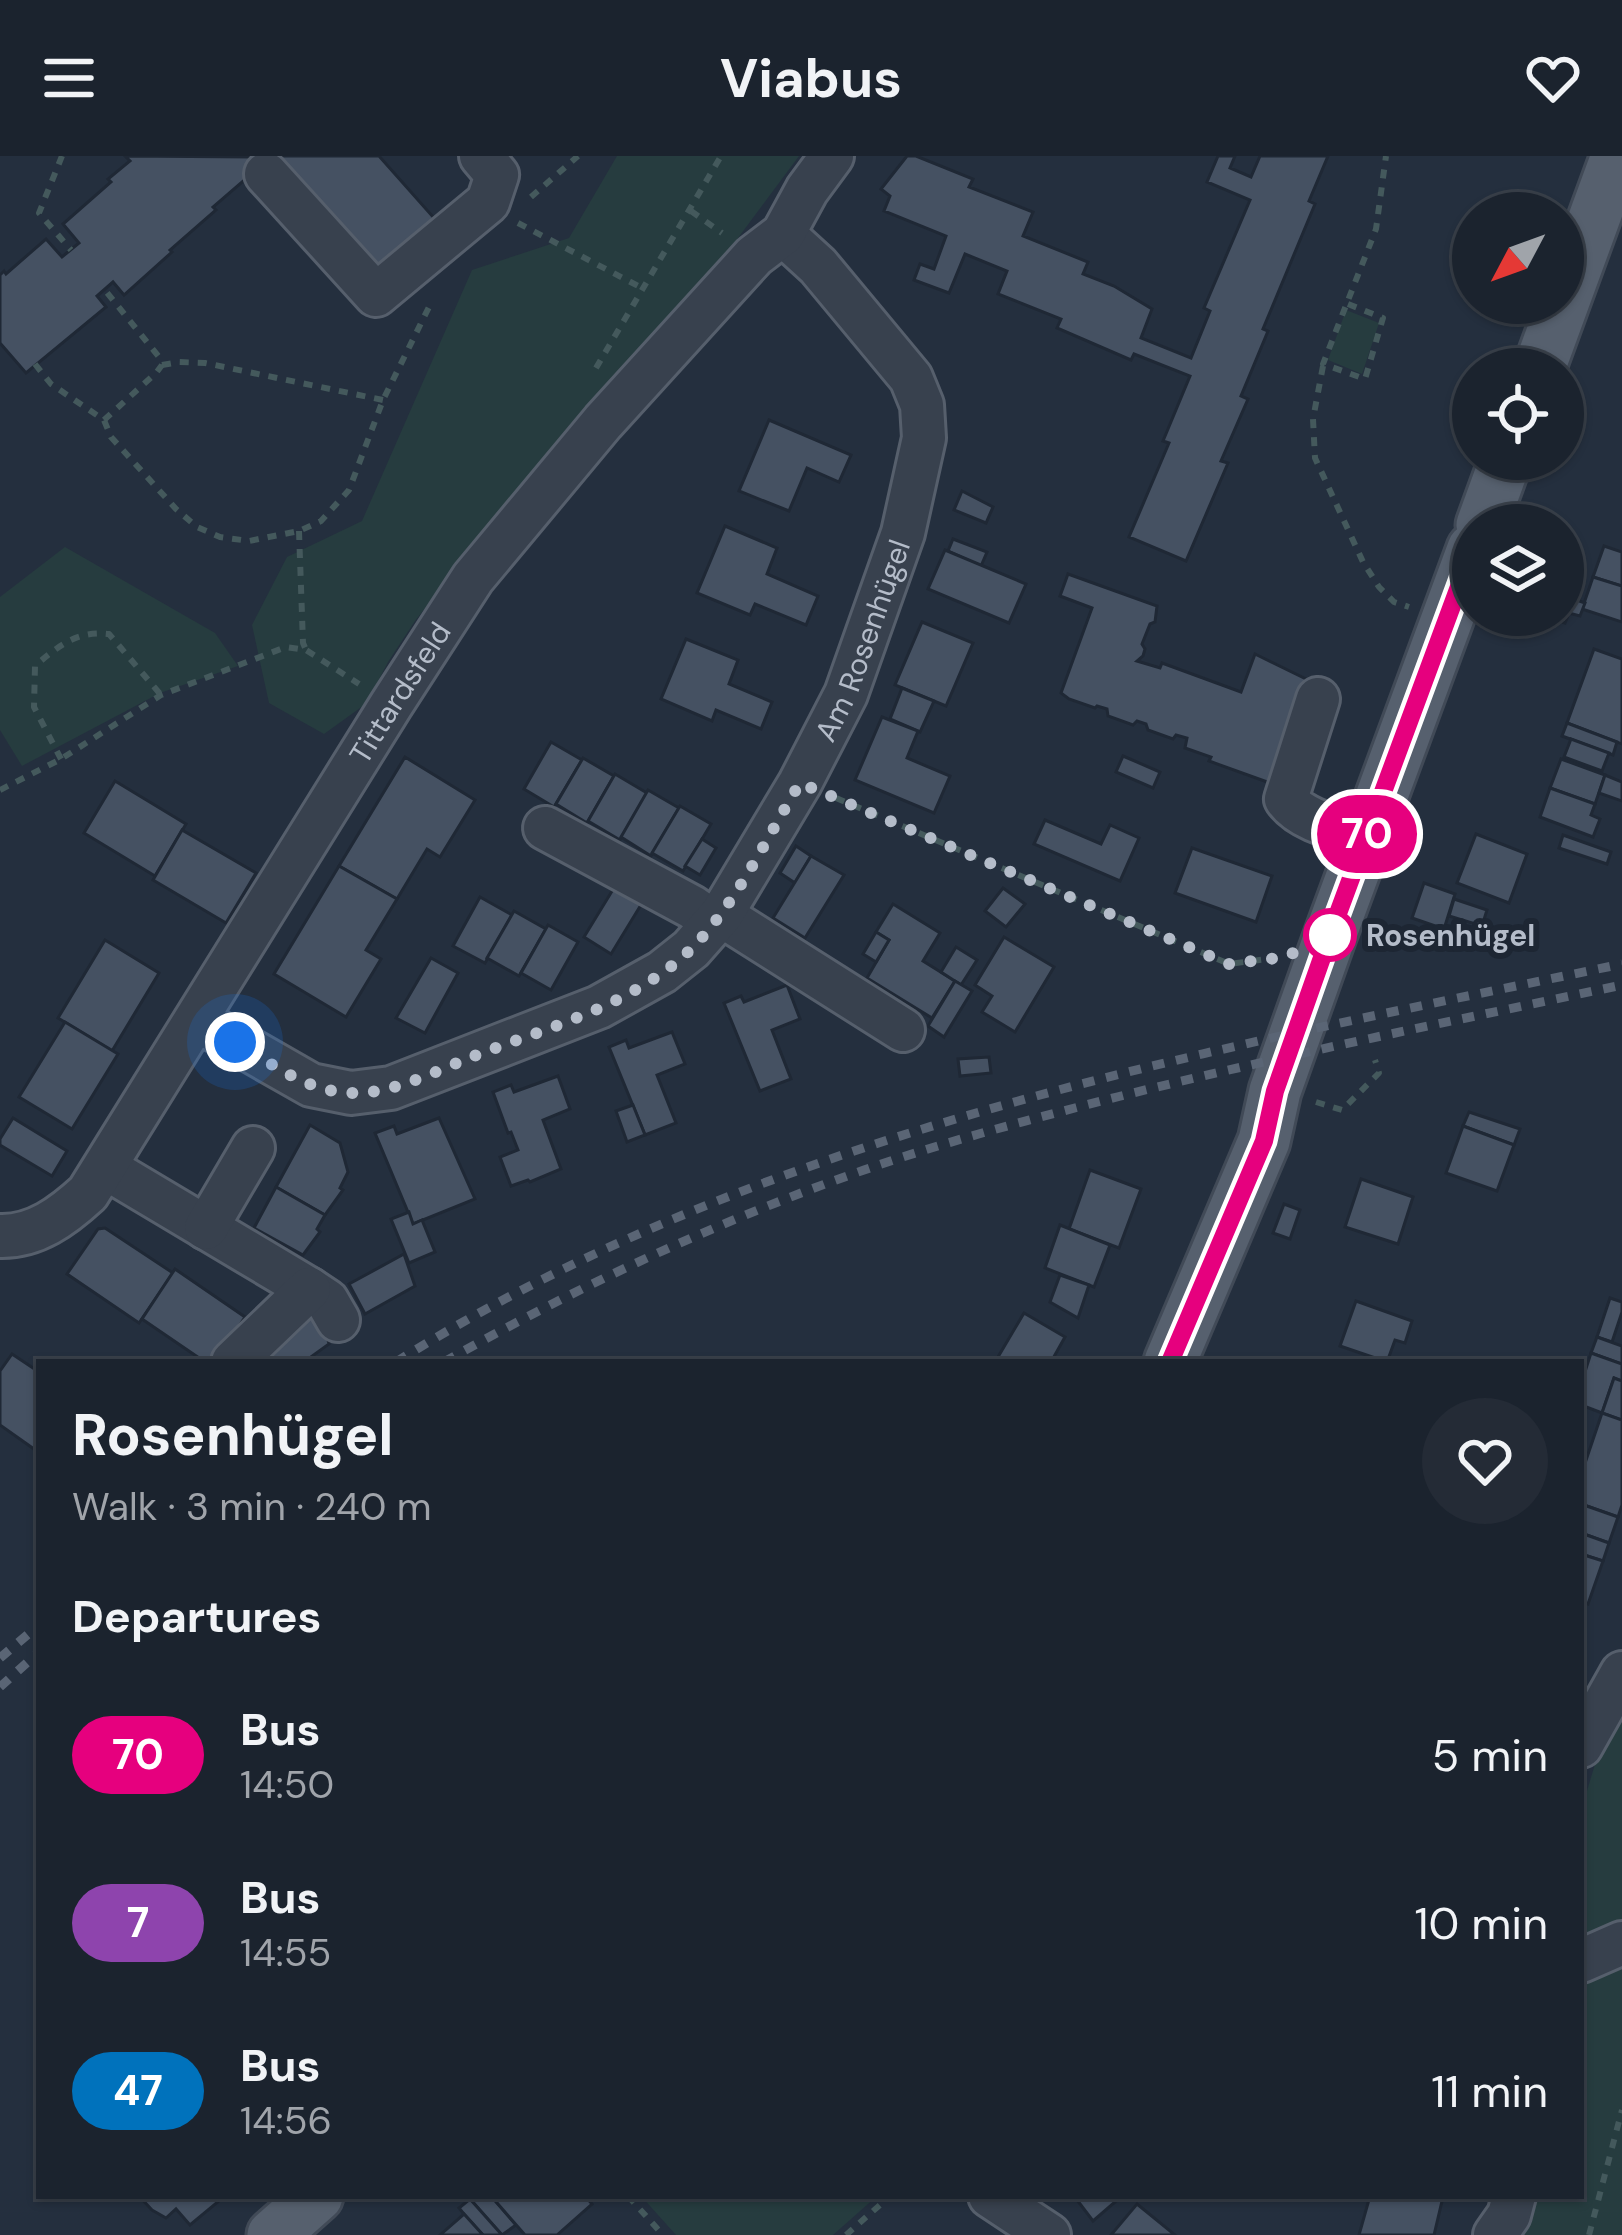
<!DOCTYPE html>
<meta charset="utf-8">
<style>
body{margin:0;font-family:"DM Sans",sans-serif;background:#242b36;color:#f1f3f6;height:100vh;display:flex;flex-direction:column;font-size:45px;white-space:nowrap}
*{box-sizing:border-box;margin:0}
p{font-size:39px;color:#a0a4aa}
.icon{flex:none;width:66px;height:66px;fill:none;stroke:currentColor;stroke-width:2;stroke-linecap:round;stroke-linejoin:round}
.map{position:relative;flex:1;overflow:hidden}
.details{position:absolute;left:36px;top:1203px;width:1548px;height:840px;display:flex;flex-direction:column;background:#1b232e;border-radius:0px;box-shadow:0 3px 9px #0004,0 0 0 3px #39404a}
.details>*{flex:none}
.badge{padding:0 24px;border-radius:39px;font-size:42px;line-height:78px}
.needle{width:78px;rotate:229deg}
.buttons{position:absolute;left:1452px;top:36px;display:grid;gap:24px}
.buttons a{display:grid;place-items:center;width:132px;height:132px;border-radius:50%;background:#1b232e;box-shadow:0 3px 9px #0004,0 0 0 3px #39404a;font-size:60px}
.you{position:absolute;width:60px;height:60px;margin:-30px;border:9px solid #fff;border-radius:50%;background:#1a73e8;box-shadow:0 0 0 18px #1a73e833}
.map>.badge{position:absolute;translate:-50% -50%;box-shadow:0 0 0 6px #fff}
h2{padding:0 36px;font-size:45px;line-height:108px}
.round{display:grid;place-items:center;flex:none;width:126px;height:126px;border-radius:63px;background:#242b36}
.overview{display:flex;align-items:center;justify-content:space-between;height:204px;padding:0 36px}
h1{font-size:57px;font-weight:700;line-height:90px}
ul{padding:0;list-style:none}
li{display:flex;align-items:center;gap:36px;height:168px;padding:0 36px}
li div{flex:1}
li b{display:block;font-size:45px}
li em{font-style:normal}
li .badge{min-width:132px;font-weight:700;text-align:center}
header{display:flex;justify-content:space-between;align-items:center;height:156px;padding:0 36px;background:#1b232e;font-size:54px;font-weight:700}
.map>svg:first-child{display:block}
.green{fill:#263c3f}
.building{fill:#455162;stroke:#1f2835;stroke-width:3}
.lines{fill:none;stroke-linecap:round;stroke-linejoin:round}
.minor-casing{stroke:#565f6c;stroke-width:48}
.major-casing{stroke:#414a57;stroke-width:57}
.path{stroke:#44595c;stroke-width:6;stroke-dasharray:9 9;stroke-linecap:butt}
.minor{stroke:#38414e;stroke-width:42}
.major{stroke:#56606e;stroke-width:51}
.rail{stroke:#5a6575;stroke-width:9;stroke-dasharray:12 12;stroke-linecap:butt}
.line-casing{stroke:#fff;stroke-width:27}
.line{stroke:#e6007e;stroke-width:18}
.walk{stroke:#b4bcc9;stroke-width:12;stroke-dasharray:0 21.6}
.stop-dot{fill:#fff;stroke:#e6007e;stroke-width:6}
.labels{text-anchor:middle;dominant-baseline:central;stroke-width:12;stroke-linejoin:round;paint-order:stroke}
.street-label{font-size:30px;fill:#b4bcc9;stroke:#1d2633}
.stop-label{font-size:30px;font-weight:bold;fill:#b4bcc9;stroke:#1d2633;text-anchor:start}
</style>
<header><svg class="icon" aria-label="menu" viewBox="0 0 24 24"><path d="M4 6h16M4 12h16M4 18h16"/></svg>Viabus<svg class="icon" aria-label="heart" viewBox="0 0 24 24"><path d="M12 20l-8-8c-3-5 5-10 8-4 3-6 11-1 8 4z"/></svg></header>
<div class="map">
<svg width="1622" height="2079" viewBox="0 0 1622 2079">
<rect width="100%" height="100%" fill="#242f3e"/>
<!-- green -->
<g class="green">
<polygon points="617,0 799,0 715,113 483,379 415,465 388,506 367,547 324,578 269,547 252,469 287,401 362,365 472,114 569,82"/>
<polygon points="1346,154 1379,167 1362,218 1328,204"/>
<polygon points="65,391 215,477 238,510 160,537 22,610 0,574 0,441"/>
<polygon points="1622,1558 1622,2079 1518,2079 1527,2040 1581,2040 1581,1655 1595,1608"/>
<polygon points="641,2040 877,2040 833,2079 676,2079"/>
</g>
<!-- building -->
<g class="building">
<polygon points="125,0 271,1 213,51 216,54 170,94 172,96 124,139 113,126 97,140 106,151 26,217 0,187 0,119 4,115 6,118 46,83 62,101 79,87 63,68 111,26 108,23 130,5"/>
<polygon points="270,0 379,0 442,71 380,125"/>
<polygon points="907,0 916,0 973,23 969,31 1033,56 1023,80 1088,106 1083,118 1114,130 1152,153 1141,182 1191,202 1210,155 1204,152 1250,44 1207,26 1218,0 1235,0 1230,12 1251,21 1260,0 1328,0 1309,45 1315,48 1263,173 1268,175 1241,240 1248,243 1221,305 1228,307 1186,405 1129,381 1169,287 1163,285 1190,220 1134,198 1131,204 1057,172 1061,163 998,138 1007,115 965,98 949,137 914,124 920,108 934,113 946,80 884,55 890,40 881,33"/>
<polygon points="769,264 851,299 839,326 807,312 789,355 739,335"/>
<polygon points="962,335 993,351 986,367 954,354"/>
<polygon points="725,370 777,392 767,418 818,440 806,469 755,448 750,459 697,437"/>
<polygon points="953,383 987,396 981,410 948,395"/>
<polygon points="1604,390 1622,396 1622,430 1593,421"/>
<polygon points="945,394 1026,428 1009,467 928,433"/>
<polygon points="1068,418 1157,450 1155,466 1150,468 1142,488 1145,493 1143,500 1137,505 1160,512 1162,507 1241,536 1255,498 1306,523 1270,627 1209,605 1211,601 1185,592 1187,582 1176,579 1173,583 1148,574 1146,568 1137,565 1133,569 1108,560 1107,553 1097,550 1095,552 1069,543 1061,537 1092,452 1060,440"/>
<polygon points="1593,421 1622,430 1622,466 1582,453"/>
<polygon points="1563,439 1585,447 1580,460 1569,457 1565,467 1543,459 1563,459"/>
<polygon points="922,466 973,487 946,550 895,529"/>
<polygon points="686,483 738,504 729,528 772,546 761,573 716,554 712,565 661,543"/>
<polygon points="1594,493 1622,503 1622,588 1567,567"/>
<polygon points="902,532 934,545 920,576 890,563"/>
<polygon points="882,561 918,575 907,602 950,620 934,657 855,624"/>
<polygon points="1567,567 1617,586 1613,599 1562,580"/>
<polygon points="1571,583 1609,597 1602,615 1564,601"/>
<polygon points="551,586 582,604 554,651 524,633"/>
<polygon points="1123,600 1160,616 1153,632 1116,616"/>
<polygon points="405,601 475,644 440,701 427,693 397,743 339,710"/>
<polygon points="583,602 614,620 587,667 556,648"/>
<polygon points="1561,603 1605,619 1595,648 1550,632"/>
<polygon points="615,618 647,637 620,684 588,665"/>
<polygon points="1605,619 1622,626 1622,645 1599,637"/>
<polygon points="115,625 186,668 155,720 84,677"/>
<polygon points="1550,632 1595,648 1591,659 1600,663 1593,681 1540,661"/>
<polygon points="648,634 679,652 651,700 621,681"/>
<polygon points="680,650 711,668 683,715 652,697"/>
<polygon points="1045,664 1101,688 1110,669 1139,682 1120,725 1034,688"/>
<polygon points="182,674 256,717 226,767 153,724"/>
<polygon points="1476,678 1527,698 1509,747 1457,727"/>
<polygon points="1563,679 1611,696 1607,708 1559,692"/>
<polygon points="702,683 716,692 700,719 685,710"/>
<polygon points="796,690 811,700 795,727 780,717"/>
<polygon points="1192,692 1272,720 1256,766 1175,737"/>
<polygon points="811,700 844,719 805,782 773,762"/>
<polygon points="339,710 397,743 366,794 381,803 346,861 274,818"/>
<polygon points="620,722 647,739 611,798 584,781"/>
<polygon points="1424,727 1455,738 1444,773 1412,762"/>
<polygon points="1003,732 1025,748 1006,771 985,755"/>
<polygon points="480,741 512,759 485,807 453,790"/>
<polygon points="1454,743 1487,754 1482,770 1449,760"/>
<polygon points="893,748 940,777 923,805 955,825 932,862 867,822 889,784 876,776"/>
<polygon points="514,755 546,773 519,820 487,802"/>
<polygon points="548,769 578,786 551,834 521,817"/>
<polygon points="876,776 889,784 876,806 863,798"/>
<polygon points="1004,781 1054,811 1015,876 982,856 992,840 975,829"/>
<polygon points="105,784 159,817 112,895 58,862"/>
<polygon points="956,791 977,804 961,829 941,816"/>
<polygon points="431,802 458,817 425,877 396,862"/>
<polygon points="955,825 972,835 944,881 928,870"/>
<polygon points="787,829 800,863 772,874 791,923 760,935 724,847 741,840 744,846"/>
<polygon points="65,866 118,898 72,973 19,941"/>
<polygon points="672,876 685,908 657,919 676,967 645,979 609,891 626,884 629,892"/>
<polygon points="989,901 991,917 960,920 958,903"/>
<polygon points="558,920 570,953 543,964 561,1013 530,1026 528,1024 511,1030 500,1001 518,994 511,976 508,977 493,936 511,929 514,936"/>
<polygon points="633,949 645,979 627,986 616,955"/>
<polygon points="1469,956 1520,973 1514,989 1463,970"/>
<polygon points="13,962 67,995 52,1020 0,989 0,983"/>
<polygon points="439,962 475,1043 413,1068 375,977 394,970 397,978"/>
<polygon points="310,969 340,987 348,1016 340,1032 343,1034 325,1059 276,1031"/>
<polygon points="1463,970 1514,989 1497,1035 1446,1017"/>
<polygon points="1090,1014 1141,1033 1119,1092 1069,1073"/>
<polygon points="1361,1023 1413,1041 1398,1088 1345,1071"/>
<polygon points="276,1031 325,1059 317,1073 320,1076 303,1099 254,1072"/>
<polygon points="1284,1048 1300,1054 1290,1083 1273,1077"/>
<polygon points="409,1056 413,1068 422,1064 435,1096 409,1107 391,1063"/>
<polygon points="1060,1069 1110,1089 1094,1131 1045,1112"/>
<polygon points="105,1072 173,1117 139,1167 67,1118 98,1073"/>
<polygon points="404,1098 415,1130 365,1158 349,1128"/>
<polygon points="175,1113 245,1161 215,1206 205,1206 142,1163"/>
<polygon points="1060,1119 1089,1129 1078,1162 1050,1146"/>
<polygon points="1610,1142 1622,1146 1622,1156 1612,1186 1597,1181"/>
<polygon points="1356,1145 1412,1165 1405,1187 1395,1184 1387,1206 1340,1190"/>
<polygon points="320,1153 329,1188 304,1206 250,1206 249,1201"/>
<polygon points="1024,1157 1065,1181 1051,1206 1007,1206 998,1201"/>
<polygon points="1597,1181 1622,1190 1622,1208 1591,1197"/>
<polygon points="1591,1197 1622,1208 1622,1225 1614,1222 1602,1257 1581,1249 1581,1228"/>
<polygon points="12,1198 39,1216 39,1285 34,1293 0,1269 0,1215"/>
<polygon points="1614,1222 1622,1225 1622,1264 1602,1257"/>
<polygon points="1602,1257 1622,1264 1622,1349 1618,1361 1581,1348 1581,1319"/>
<polygon points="1581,1348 1618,1361 1609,1387 1581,1377"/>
<polygon points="1581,1377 1609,1387 1603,1405 1581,1398"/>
<polygon points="1581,1398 1603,1405 1588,1448 1581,1445"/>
<polygon points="139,2040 225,2040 190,2069 176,2053 166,2062 152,2054"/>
<polygon points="473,2040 491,2040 516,2069 502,2079 470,2043"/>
<polygon points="491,2040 585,2040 592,2048 557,2079 525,2079"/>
<polygon points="1074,2040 1122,2040 1093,2065"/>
<polygon points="1370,2040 1422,2040 1442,2045 1434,2079 1359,2079"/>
<polygon points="470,2043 502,2079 483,2079 464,2058 459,2052"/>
<polygon points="1137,2048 1175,2079 1111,2079"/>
<polygon points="464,2058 483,2079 440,2079"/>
</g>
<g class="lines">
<!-- minor casing -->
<g class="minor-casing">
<g id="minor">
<polyline points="266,18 376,139 488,46 497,19 481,0"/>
<path d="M1318,543L1286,643C1302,666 1341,672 1366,680"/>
<polyline points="545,672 692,751 715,767"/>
<polyline points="721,759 903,874"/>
<path id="s1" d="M197,864L311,929L351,937L391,932L599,851L662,816L691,793L721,759L800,627L846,538L903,377L924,282L922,249L911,222L818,110L783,78"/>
<polyline points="106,1012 309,1133 327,1145 338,1164"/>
<polyline points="206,1072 253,992"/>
<path id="s2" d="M0,1080C35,1081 63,1060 88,1037L391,549L473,422L603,266L754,100L783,78L807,34L832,0"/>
<polyline points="233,1206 309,1133"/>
<polyline points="1581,1590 1622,1517"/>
<polyline points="1581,1805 1622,1787"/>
<polyline points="990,2040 1049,2079"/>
<polyline points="1495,2079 1509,2059 1514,2040"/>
</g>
</g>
<!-- major casing -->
<g class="major-casing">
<g id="major">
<polyline points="1539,213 1617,0"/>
<polyline points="1482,369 1506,303"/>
<polyline points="1170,1206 1264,985 1275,935 1330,780 1473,393"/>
<polyline points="273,2079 317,2040"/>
</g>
</g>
<!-- path -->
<g class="path">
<polyline points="62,0 39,57 71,94"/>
<polyline points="531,41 578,0"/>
<polyline points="691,55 722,77"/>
<polyline points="518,67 642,132"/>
<polyline points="1348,148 1383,162 1365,223 1323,208 1376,73 1386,0"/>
<polyline points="35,208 51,228 104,264 111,281 176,353 197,371 220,381 249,385 299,375 321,365 349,334 383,244 431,147"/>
<polyline points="162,209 179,206 205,207 383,244"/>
<polyline points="1323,210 1313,263 1315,302 1363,406 1379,431 1394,446 1409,451"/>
<polyline points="596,212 721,0"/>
<polyline points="104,264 156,217 162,209 159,201 104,133"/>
<polyline points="299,375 303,487 306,494"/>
<path d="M61,603L34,551L35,510C58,490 78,474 109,478L161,539"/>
<polyline points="0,634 61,603 161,539 286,491 306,494 359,528"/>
<polyline points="836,642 1229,808 1275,802"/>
<polyline points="1316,946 1342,954 1379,917 1375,904"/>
<polyline points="628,2040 663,2079"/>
<polyline points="846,2079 890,2040"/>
<polyline points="1589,2079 1622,1954"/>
</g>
<!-- minor -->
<use href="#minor" class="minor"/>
<!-- major -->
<use href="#major" class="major"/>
<!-- rail -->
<g class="rail">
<path d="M396,1206C766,974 1201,896 1622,808"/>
<path d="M444,1206C579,1130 718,1065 864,1014C947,985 1032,963 1117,941C1284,899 1453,865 1622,829"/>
<polyline points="0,1502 39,1469"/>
<polyline points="0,1531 39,1496"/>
</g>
</g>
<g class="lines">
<!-- line casing -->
<g class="line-casing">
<polyline id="line" points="1170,1206 1264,985 1275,935 1330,779 1473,393"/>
</g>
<!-- line -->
<use href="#line" class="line"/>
<!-- walk -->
<path class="walk" d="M235,886C271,907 308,936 351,937C394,938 436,915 474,900C549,871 638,848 695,789C739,743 767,681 800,627L1229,808L1285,801L1330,779"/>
</g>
<!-- markers -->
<circle class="stop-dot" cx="1330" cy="779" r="24"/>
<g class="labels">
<!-- street labels -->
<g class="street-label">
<text stroke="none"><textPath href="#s1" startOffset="900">Am Rosenhügel</textPath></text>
<text stroke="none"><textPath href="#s2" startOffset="690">Tittardsfeld</textPath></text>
</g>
<!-- stop labels -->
<g class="stop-label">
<text x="1366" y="779">Rosenhügel</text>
</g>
</g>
</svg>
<div class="buttons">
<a><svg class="needle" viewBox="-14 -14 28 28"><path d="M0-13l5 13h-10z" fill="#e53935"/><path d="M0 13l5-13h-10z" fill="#a0a4aa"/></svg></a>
<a><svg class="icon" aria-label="locate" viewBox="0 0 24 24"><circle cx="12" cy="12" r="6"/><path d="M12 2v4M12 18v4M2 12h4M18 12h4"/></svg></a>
<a><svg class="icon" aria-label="layers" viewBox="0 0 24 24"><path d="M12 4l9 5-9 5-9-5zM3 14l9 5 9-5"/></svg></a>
</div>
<div class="you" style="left:235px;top:886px"></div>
<b class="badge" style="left:1367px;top:678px;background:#e6007e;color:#fff">70</b>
<section class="details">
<div class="overview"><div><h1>Rosenhügel</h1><p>Walk · 3 min · 240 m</p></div><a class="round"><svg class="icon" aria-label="heart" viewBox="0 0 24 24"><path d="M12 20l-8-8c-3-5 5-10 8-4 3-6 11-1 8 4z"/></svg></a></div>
<h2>Departures</h2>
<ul>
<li><span class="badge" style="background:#e6007e;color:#fff">70</span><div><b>Bus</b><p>14:50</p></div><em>5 min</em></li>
<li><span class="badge" style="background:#8e44ad;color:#fff">7</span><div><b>Bus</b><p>14:55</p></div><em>10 min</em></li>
<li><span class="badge" style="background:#0072bc;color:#fff">47</span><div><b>Bus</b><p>14:56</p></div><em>11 min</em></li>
</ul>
</section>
</div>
